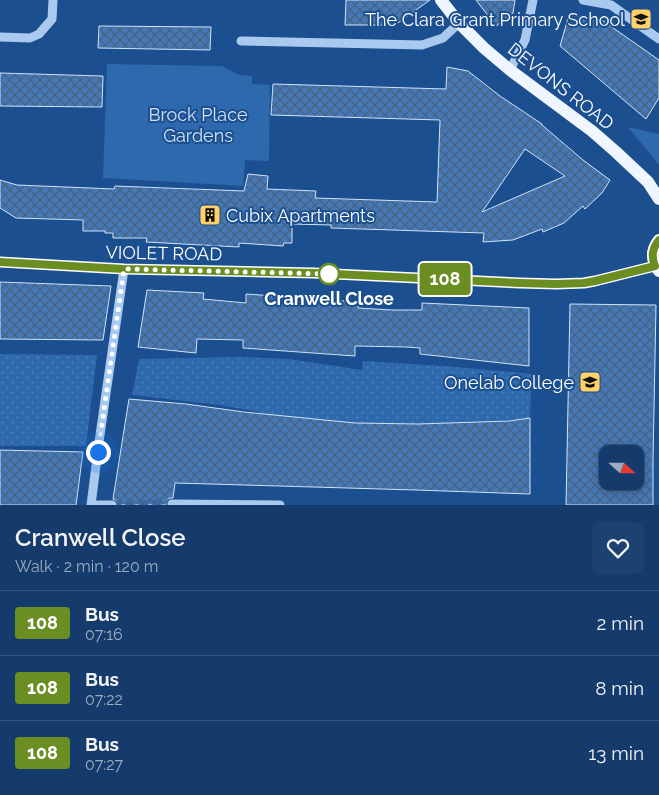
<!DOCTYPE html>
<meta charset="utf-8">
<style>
body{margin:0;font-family:Raleway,sans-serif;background:#1d4271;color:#f1f3f6;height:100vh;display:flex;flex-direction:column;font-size:19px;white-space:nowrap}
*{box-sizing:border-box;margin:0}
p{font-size:16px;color:#9dadc1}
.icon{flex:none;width:28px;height:28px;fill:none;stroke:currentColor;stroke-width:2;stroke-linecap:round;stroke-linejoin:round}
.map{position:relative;height:505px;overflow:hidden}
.drawer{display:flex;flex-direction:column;background:#143b6b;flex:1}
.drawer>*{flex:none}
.badge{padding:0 10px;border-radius:4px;font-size:18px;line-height:32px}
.needle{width:32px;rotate:111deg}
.controls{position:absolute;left:599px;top:445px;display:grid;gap:10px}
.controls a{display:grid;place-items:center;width:45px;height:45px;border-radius:10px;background:#143b6b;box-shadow:0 2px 8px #0003,0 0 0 1px #33557e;font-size:25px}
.you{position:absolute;width:25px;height:25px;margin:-12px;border:4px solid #fff;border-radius:50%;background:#1a73e8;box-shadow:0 0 0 8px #1a73e833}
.map>.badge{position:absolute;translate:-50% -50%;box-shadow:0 0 0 2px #fff}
.round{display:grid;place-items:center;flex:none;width:52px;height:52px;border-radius:10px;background:#1d4271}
.head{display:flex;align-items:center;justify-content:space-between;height:85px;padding:0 15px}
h1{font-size:24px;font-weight:600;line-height:38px}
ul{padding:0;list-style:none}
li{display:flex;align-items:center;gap:15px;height:65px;padding:0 15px;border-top:1px solid #33557e}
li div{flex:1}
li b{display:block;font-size:19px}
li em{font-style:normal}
li .badge{min-width:55px;font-weight:700;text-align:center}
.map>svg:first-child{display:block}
.green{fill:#2e69ad}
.garden{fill:url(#garden-dots)}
.building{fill:url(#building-cross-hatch);stroke:#cfe3fa;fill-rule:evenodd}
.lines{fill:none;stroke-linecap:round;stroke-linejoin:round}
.minor-tunnel{stroke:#3d69a0;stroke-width:9;stroke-dasharray:9 4.5;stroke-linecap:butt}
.minor{stroke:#a9c9ee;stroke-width:9}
.major{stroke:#f0f6ff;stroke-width:12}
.line-casing{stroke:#fff;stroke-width:11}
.line{stroke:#6b8e23;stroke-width:8}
.walk{stroke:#fff;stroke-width:5;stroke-dasharray:0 9}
.stop-dot{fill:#fff;stroke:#6b8e23;stroke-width:2.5}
.labels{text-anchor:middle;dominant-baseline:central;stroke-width:4;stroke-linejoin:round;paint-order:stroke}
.poi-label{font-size:18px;fill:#fff;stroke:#1b4f8f;text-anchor:end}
.street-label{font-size:18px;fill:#fff;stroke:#1b4f8f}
.park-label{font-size:18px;fill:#cfe3fa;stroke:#1b4f8f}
.stop-label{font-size:18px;font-weight:bold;fill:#fff;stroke:#1b4f8f}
</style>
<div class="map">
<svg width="659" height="505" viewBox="0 0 659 505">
<defs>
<pattern id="garden-dots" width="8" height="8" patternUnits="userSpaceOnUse" patternTransform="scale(1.25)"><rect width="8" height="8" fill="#2e69ad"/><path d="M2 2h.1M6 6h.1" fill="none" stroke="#4d80b9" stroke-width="1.8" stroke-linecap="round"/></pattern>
<pattern id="building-cross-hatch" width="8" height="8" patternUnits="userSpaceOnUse" patternTransform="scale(1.25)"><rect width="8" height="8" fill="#4478b7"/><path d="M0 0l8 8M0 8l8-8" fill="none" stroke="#486282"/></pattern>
</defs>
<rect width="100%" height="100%" fill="#1b4f8f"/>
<!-- green -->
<g class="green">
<polygon points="107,64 222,66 239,75 252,76 252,84 270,85 269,161 245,160 243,186 103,178"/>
<polygon points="628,127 659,134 659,165"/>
</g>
<!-- garden -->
<g class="garden">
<polygon points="0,354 97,355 86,446 0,446"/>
<polygon points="241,357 289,359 362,370 363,361 444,366 532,374 530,418 491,422 418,424 355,423 273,415 220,405 132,395 139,359"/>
</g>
<!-- building -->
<g class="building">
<polygon points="346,0 430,0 395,25 345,25"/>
<polygon points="476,0 515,0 513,13 496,26"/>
<polygon points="569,15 599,18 659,60 659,98 646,119 560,46"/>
<polygon points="99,26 211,27 210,50 98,48"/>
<path d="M447,67L468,71L500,96L542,124V125L583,160L610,180L602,193L585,209L583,206L564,223L543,232L542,229L513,240L483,242L484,233L331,228V225L292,224V243H284L283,246L239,243V247L146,242L147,238H113V233H105V231H83V220L16,218L0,208V180L17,185L114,189L115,186L244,191L248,174L268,176L267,189L316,191L315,198L437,202L440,120L271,115L273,84L446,89ZM525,149L565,176L482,212Z"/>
<polygon points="0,73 103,76 102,107 0,106"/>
<polygon points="0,282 111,286 103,340 0,339"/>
<polygon points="147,290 204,293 203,299 246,303 246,294 359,302 358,308 392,310 422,310 422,303 529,308 529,366 420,354 420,348 407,347 355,346 355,356 243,348 243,340 197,339 196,353 138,347"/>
<path d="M570,304L656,305L653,461V505H566ZM608,454H635V481H608Z"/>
<polygon points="129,399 186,404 244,412 355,423 418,424 509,421 530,418 530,494 416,490 175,483 173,498 169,498 167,500 166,505 118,505 117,501 113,499"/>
<polygon points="0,450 83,452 76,505 0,505"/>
</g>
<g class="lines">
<!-- minor-tunnel -->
<polyline class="minor-tunnel" points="112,505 172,504"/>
<!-- minor -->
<g class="minor">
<polyline points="583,0 611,5 659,39"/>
<polyline points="0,37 30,38 39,34 52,19 53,0"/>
<polyline points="241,41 422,45 443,38 459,23"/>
<polyline points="510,70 525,40 533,0"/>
<polyline points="0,262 124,269 331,274 520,283 556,284 584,283 595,281 655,266"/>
<polyline points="172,504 280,505"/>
<polyline points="112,505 91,505 99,442 124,269"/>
</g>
<!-- major -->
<g class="major">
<polyline points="441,0 459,23 484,48 510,70 592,131 616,152 648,182 659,199"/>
<path d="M659,240C651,250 651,261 659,271"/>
</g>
</g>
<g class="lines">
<!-- line casing -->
<g class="line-casing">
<path id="line" d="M0,262L124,269L314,273L520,283L556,284L584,283L595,281L655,266C651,256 652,249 659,240"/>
</g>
<!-- line -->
<use href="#line" class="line"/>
<!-- walk -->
<polyline class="walk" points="98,452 124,269 331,274 329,274"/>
</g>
<!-- icons -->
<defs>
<g id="school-square" transform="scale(1.125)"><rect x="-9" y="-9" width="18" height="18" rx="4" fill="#ffd166" stroke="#1b4f8f"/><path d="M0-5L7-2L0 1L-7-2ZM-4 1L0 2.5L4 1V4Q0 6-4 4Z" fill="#111"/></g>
<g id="building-square" transform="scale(1.125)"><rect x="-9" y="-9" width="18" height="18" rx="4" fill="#ffd166" stroke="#1b4f8f"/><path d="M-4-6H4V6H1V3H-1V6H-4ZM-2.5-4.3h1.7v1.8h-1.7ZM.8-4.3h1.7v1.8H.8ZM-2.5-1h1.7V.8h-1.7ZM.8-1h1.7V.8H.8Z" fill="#111"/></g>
</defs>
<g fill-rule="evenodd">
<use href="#school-square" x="641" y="19"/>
<use href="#building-square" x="210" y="215"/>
<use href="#school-square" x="590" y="382"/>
</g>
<!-- markers -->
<circle class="stop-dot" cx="329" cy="274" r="10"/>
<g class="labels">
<!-- poi labels -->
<g class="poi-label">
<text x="625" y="19">The Clara Grant Primary School</text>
<text x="226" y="215" text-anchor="start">Cubix Apartments</text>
<text x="574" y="382">Onelab College</text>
</g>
<!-- street labels -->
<g class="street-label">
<text transform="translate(561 86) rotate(38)">DEVONS ROAD</text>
<text transform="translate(164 253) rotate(1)">VIOLET ROAD</text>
</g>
<!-- park labels -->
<g class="park-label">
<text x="198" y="114">Brock Place<tspan x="198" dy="21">Gardens</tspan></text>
</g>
<!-- stop labels -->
<g class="stop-label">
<text x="329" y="298">Cranwell Close</text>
</g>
</g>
</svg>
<div class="controls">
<a><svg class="needle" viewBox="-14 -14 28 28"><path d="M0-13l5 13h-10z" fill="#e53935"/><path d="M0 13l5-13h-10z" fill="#9dadc1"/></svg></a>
</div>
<div class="you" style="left:98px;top:452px"></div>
<b class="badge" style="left:445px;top:279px;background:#6b8e23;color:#fff">108</b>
</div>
<section class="drawer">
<div class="head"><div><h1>Cranwell Close</h1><p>Walk · 2 min · 120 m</p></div><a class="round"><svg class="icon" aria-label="heart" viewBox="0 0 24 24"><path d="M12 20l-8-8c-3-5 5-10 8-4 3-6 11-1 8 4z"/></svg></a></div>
<ul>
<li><span class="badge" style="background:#6b8e23;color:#fff">108</span><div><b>Bus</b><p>07:16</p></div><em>2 min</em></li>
<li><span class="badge" style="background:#6b8e23;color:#fff">108</span><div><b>Bus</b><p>07:22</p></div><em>8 min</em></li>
<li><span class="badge" style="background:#6b8e23;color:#fff">108</span><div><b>Bus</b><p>07:27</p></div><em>13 min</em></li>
</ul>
</section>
